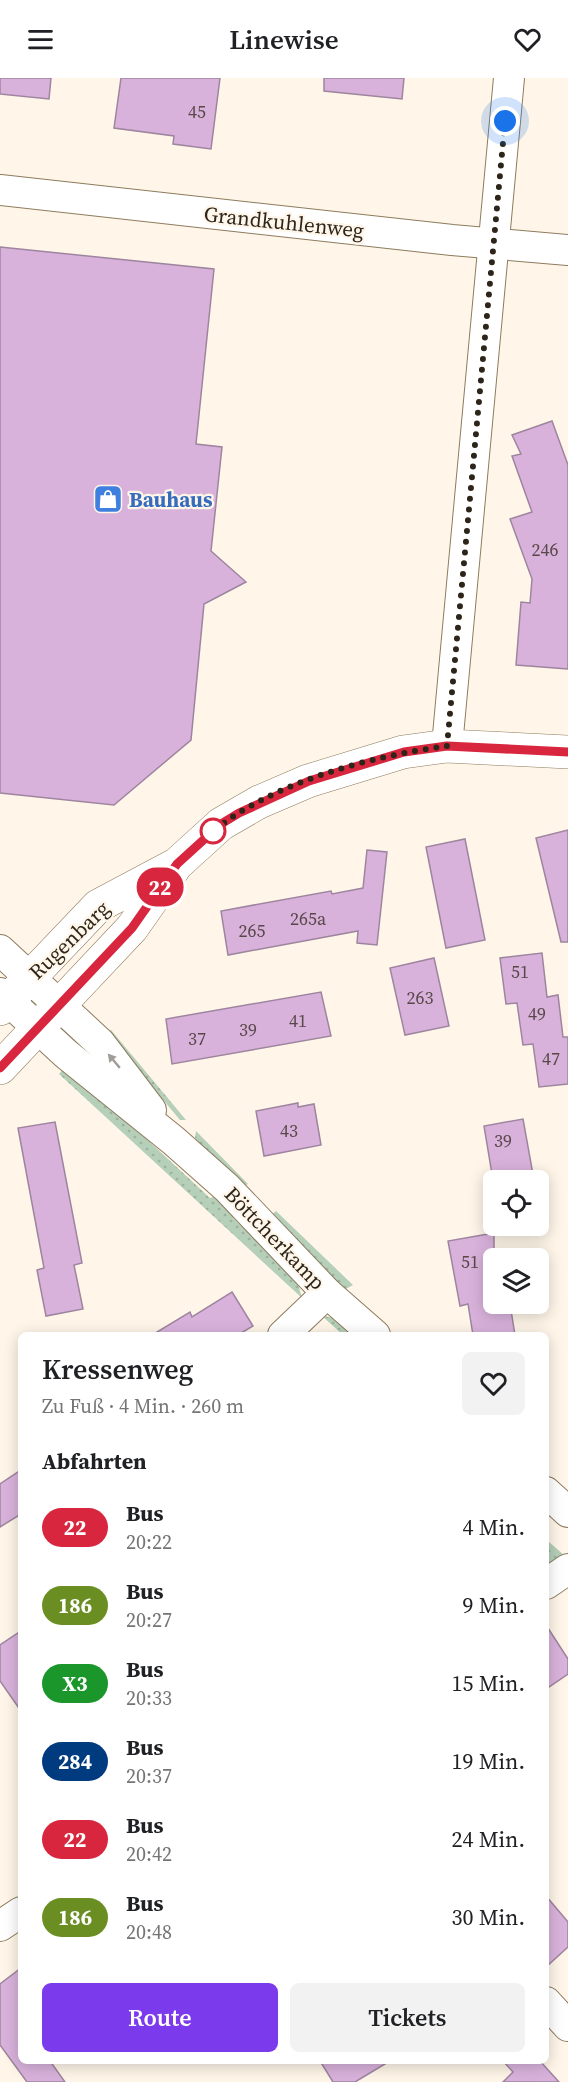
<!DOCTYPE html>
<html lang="de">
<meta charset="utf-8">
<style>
body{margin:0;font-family:"Source Serif 4",serif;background:#f2f2f2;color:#202124;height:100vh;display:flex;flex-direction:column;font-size:22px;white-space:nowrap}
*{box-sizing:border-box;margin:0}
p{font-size:20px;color:#757577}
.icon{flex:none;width:33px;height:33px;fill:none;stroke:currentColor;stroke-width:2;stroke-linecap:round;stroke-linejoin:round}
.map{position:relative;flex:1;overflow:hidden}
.panel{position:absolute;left:18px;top:1254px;width:531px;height:732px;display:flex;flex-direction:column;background:#fff;border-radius:9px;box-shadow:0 3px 15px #0003}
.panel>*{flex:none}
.badge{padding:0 12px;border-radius:20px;font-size:21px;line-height:39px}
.fabs{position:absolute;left:483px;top:1092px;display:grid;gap:12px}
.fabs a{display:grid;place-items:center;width:66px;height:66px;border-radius:9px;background:#fff;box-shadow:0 3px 15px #0003;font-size:30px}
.you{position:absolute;width:30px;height:30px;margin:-15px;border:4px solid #fff;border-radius:50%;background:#1a73e8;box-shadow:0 0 0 9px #1a73e833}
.map>.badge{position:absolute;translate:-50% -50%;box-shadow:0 0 0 3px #fff}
h2{padding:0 24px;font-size:22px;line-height:54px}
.round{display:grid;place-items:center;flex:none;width:63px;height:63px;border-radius:9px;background:#f2f2f2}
.overview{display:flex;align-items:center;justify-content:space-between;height:102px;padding:0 24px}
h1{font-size:28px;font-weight:600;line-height:45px}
.cta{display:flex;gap:12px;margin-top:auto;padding:12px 24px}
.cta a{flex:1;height:69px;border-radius:9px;background:#7c3aed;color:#fff;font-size:24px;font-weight:600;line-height:69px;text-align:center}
.cta a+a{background:#f2f2f2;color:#202124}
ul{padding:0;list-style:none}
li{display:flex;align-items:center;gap:18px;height:78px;padding:0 24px}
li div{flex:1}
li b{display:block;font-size:22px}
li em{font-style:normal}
li .badge{min-width:66px;font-weight:700;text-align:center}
header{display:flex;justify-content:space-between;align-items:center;height:78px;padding:0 24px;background:#fff;font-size:27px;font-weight:600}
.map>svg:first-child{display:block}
.grass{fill:url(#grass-dots)}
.building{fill:#d9b2db;stroke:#9e859f;stroke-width:1.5}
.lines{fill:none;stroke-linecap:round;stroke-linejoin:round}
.minor-casing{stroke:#8e7b5d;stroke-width:32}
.major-casing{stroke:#8e7b5d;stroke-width:34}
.minor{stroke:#fff;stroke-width:30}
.major{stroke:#fff;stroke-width:33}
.oneway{fill:#a09d98}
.line-casing{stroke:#fff;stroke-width:14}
.line{stroke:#d7263d;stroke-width:9}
.walk{stroke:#2d2519;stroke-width:6;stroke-dasharray:0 10.8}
.stop-dot{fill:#fff;stroke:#d7263d;stroke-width:3}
.labels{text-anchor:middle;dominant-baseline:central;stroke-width:4.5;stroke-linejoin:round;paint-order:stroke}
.number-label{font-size:18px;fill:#58484a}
.street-label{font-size:21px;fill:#2d2519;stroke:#fff6e9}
.shop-label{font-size:21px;font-weight:bold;fill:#366cbe;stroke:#fff6e9;text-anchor:start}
</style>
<header><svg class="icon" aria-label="menu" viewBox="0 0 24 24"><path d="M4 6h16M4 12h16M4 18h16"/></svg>Linewise<svg class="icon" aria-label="heart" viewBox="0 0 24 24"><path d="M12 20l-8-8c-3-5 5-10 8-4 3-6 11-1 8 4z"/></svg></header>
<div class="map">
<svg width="568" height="2004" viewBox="0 0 568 2004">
<defs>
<pattern id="grass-dots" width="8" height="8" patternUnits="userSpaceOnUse" patternTransform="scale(1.5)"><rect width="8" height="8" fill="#b5cfb8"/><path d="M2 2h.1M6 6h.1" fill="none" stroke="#9cb29e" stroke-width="1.8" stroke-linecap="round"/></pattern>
</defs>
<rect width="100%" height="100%" fill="#fff6e9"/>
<!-- grass -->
<g class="grass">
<polygon points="111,952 186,1042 180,1042 107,955"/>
<polygon points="63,991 98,1016 210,1120 222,1116 235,1128 233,1140 297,1202 302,1220 59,996"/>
<polygon points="196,1053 248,1106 239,1111 195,1060"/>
<polygon points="276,1133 353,1207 344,1212 271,1137"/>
<polygon points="322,1238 337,1240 358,1257 343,1257"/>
<polygon points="548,1463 566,1479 546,1494"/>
</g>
<!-- building -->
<g class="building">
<polygon points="0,0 51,0 49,21 0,16"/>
<polygon points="121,0 220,0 211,71 173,66 174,58 114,50"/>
<polygon points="324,0 404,0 402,21 324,13"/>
<polygon points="0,169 214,191 196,366 222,369 211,473 246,504 204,526 191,662 114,727 0,715"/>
<polygon points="552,343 568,387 568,591 516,587 521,524 530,525 532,501 510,441 532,434 512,378 521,376 512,357"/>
<polygon points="568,752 568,864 561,864 536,760"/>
<polygon points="465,761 485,862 446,870 426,769"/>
<polygon points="367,772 387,774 377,867 357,865 358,853 228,877 221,833 331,813 332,816 363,810"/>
<polygon points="542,875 547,919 558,917 563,959 568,959 568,1006 539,1009 533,966 523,967 517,925 506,926 500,880"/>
<polygon points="434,880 449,948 405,957 390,890"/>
<polygon points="321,914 331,958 172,986 166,941"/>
<polygon points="298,1025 298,1029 314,1026 321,1067 264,1078 256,1033"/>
<polygon points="523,1041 534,1102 493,1102 484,1048"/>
<polygon points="55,1044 82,1185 74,1187 83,1231 46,1238 37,1192 44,1190 18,1050"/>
<polygon points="494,1155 494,1226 510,1226 515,1257 473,1257 468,1226 460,1228 448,1163"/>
<polygon points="232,1214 253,1248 238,1257 152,1257 190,1234 192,1239"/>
<polygon points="21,1392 21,1436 0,1449 0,1406"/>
<polygon points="546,1547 568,1581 568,1596 546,1611"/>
<polygon points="21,1553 21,1633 0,1603 0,1567"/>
<polygon points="546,1818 568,1844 568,1869 546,1889"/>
<polygon points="21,1890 21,1983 50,1983 65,2004 27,2004 0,1967 0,1906"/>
<polygon points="320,1983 390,1983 355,2004 333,2004"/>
<polygon points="503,1983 540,1983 559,2004 503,2004 513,1994"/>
</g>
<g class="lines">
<!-- minor casing -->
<g class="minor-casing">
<g id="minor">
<polyline points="0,112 452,162 568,172"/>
<polyline points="447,668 509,0"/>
<polyline points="0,872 100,965 151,1032"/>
<polyline points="0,915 66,976 174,1063 227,1110 327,1215 375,1257"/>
<polyline points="283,1257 327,1215"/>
<polyline points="546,1414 568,1434"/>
<polyline points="546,1506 568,1491"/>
<polyline points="0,1848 21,1834"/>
<polyline points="546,1924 568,1948"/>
</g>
</g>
<!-- major casing -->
<g class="major-casing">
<g id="major">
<polyline points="0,931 98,828 177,786 221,746 259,724 308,703 403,674 447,668 568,674"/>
<polyline points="0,990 132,850 174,790"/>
</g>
</g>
<!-- minor -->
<use href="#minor" class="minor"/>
<!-- major -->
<use href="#major" class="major"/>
</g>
<!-- one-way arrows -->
<defs><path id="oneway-solid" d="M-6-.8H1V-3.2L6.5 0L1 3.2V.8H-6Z" transform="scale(1.5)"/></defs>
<use class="oneway" href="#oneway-solid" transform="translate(114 983) rotate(-130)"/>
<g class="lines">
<!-- line casing -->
<g class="line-casing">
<polyline id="line" points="0,990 132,850 177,786 221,746 239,735 309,703 404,674 447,668 568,674"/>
</g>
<!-- line -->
<use href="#line" class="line"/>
<!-- walk -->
<path class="walk" d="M213,753L206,759C268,705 367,679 447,668L505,43"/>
</g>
<!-- icons -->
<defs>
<g id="shop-square" transform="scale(1.5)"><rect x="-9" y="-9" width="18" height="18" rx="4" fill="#3f7fe0" stroke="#fff6e9"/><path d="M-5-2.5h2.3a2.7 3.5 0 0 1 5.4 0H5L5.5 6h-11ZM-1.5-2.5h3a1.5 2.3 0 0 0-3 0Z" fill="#fff"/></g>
</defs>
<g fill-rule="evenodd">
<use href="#shop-square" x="108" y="421"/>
</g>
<!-- markers -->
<circle class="stop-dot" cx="213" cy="753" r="12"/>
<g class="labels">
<!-- number labels -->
<g class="number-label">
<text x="197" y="33">45</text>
<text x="545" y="471">246</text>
<text x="308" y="840">265a</text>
<text x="252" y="852">265</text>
<text x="520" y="893">51</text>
<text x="420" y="919">263</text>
<text x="537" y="935">49</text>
<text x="298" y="942">41</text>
<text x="248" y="951">39</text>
<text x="197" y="960">37</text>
<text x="551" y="980">47</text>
<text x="289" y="1052">43</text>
<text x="503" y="1062">39</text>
<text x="470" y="1183">51</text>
</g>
<!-- street labels -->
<g class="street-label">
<text transform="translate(284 144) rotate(6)">Grandkuhlenweg</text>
<text transform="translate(69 862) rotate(-44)">Rugenbarg</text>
<text transform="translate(275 1160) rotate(46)">Böttcherkamp</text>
</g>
<!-- shop labels -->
<g class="shop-label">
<text x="129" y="421">Bauhaus</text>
</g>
</g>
</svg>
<div class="fabs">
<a><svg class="icon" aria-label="locate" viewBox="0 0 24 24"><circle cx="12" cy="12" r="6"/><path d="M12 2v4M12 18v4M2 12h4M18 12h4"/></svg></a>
<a><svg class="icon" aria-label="layers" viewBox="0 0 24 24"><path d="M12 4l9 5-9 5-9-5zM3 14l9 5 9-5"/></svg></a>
</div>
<div class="you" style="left:505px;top:43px"></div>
<b class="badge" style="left:160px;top:809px;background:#d7263d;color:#fff">22</b>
<section class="panel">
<div class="overview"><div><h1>Kressenweg</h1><p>Zu Fuß · 4 Min. · 260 m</p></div><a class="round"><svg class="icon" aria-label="heart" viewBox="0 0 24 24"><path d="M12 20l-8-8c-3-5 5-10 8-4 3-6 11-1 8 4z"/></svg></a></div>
<h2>Abfahrten</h2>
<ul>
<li><span class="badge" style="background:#d7263d;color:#fff">22</span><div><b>Bus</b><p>20:22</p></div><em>4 Min.</em></li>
<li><span class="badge" style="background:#6b8e23;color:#fff">186</span><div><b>Bus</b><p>20:27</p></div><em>9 Min.</em></li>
<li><span class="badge" style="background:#1a962b;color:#fff">X3</span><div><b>Bus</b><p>20:33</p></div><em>15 Min.</em></li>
<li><span class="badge" style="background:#003b80;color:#fff">284</span><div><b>Bus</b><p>20:37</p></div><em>19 Min.</em></li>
<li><span class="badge" style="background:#d7263d;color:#fff">22</span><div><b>Bus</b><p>20:42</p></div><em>24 Min.</em></li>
<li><span class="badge" style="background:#6b8e23;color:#fff">186</span><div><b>Bus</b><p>20:48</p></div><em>30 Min.</em></li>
</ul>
<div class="cta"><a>Route</a><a>Tickets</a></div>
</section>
</div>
